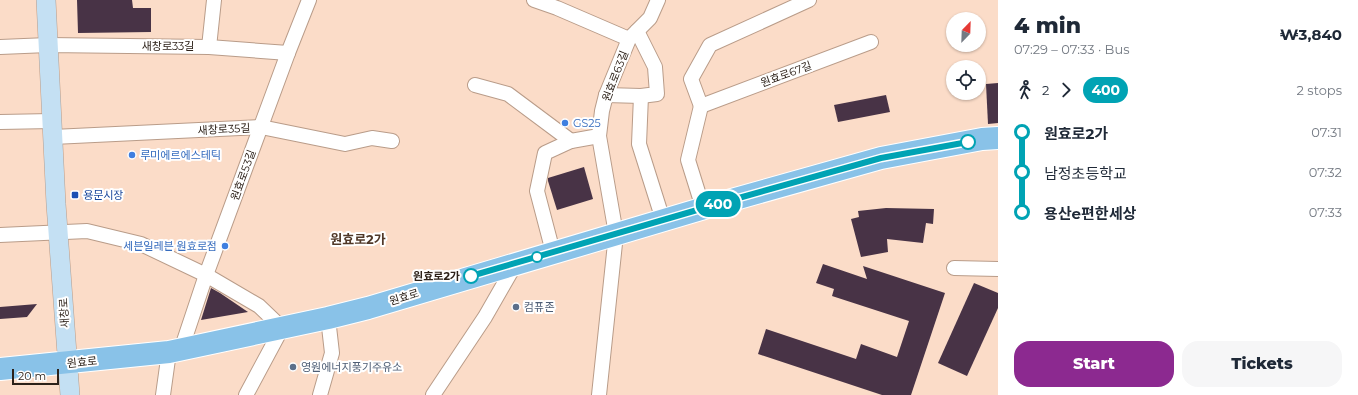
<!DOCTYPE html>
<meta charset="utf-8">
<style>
body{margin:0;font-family:Montserrat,"Noto Sans KR",sans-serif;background:#f6f6f7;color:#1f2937;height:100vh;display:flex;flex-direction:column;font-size:15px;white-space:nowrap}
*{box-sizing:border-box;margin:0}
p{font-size:13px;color:#747a83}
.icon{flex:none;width:22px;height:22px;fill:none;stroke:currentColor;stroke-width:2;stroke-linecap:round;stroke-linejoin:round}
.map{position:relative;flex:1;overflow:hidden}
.sheet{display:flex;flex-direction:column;background:#fff;width:360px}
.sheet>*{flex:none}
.badge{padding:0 8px;border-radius:13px;font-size:14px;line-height:26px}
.needle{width:26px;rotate:23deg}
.tools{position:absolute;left:946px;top:12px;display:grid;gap:8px}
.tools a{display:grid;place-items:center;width:40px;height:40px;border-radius:50%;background:#fff;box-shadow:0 1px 3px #0004;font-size:20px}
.scale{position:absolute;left:12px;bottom:10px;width:47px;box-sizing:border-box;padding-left:4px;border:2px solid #2c2119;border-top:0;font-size:11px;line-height:14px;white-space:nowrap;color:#2c2119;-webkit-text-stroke:3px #fff;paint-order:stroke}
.map>.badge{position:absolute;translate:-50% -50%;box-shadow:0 0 0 2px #fff}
.legs{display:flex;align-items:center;gap:6px;height:44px;padding:0 16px;font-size:13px}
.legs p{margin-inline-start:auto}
.overview{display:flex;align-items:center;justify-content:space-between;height:68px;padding:0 16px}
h1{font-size:22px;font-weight:800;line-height:30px}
.button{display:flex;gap:8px;margin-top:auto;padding:8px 16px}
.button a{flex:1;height:46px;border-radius:16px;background:#8c2990;color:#fff;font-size:16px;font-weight:800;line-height:46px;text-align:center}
.button a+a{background:#f6f6f7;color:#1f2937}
ul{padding:0 16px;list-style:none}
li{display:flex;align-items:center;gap:14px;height:40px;font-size:15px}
li i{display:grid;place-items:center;width:6px;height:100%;margin:0 5px;background:currentColor}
li i::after{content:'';width:10px;height:10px;margin:-5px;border:3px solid;border-radius:50%;background:#fff}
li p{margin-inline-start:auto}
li:first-child i{background:linear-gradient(#0000 50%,currentColor 0)}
li:last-child i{background:linear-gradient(currentColor 50%,#0000 0)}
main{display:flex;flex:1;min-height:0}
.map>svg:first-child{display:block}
.building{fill:#483346}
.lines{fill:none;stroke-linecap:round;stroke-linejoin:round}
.minor-casing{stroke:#b99c89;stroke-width:16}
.secondary-casing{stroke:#b99c89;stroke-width:20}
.primary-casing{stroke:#fff;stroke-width:24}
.minor{stroke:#fff;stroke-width:14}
.secondary{stroke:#c4e0f3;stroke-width:19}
.primary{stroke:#89c2e8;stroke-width:22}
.line-1-casing{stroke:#fff;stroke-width:9}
.line-1{stroke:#00a3b4;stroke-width:6}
.shop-dot{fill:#3f7fe0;stroke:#fff;stroke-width:1.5}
.stop-1-dot{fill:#fff;stroke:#00a3b4;stroke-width:2}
.transit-dot{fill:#1a4fb4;stroke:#fff;stroke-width:1.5}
.service-dot{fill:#5c6f8a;stroke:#fff;stroke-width:1.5}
.labels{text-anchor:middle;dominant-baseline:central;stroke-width:4;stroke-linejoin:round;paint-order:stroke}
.street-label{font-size:11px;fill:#2c2119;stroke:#fff}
.shop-label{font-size:11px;fill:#366cbe;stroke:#fff;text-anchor:start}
.transit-label{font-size:11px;fill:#164399;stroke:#fff;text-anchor:start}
.stop-label{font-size:11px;font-weight:bold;fill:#2c2119;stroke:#fff;text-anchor:end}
.service-label{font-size:11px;fill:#4e5e75;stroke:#fff;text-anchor:start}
.quarter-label{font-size:13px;font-weight:bold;fill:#503828;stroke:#fff}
</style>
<main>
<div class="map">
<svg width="998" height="395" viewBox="0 0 998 395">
<rect width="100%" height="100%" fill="#fbdcc8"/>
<!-- building -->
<g class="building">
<polygon points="77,0 132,0 133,8 151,8 151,32 78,33"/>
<polygon points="998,83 998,123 988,124 986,84"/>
<polygon points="886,95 890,112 838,122 834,105"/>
<polygon points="584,167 593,199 557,210 548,181 548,178"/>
<polygon points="886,208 934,209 933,224 926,223 923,243 887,239 888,252 861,257 851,219 859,217 858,211"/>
<polygon points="823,264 867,279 863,266 945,293 911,395 882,395 758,354 766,329 856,359 861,344 897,357 909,321 832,296 834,289 816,283"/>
<polygon points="974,283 998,293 998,308 967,376 938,363"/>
<polygon points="211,288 220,293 248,312 201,320"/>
<polygon points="37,304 27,317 0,319 0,307"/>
</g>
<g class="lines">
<!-- minor casing -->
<g class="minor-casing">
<g id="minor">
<polyline points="534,0 557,8 629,39"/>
<polyline points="809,0 710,45 691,79 701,106 871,42"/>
<polyline points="0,47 48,45 209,47 288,53"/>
<polyline points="209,47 214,0"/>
<polyline points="475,85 508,94 571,141"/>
<polyline points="606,95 641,96 657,94 655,67 637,31"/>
<polyline points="641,96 639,144 663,220"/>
<polyline points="701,106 688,160 703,208"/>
<polyline points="0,122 52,121"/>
<polyline points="53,137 261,127 345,144 372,138 392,141"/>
<polyline points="0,235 87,231 141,244 206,275 259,306 282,328 246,395"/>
<polyline points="553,252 537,191 545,153 571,141 599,136"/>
<polyline points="954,268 998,269"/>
<polyline points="181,350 206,275 288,53 309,0"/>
<polyline points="163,395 169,352"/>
<polyline points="320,395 332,353 328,318"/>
<polyline points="433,395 485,317 516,263"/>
<polyline points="599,395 616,234 599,136 602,111 606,95 629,39 650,18 658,0"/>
</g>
</g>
<!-- secondary casing -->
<g class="secondary-casing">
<polyline id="secondary" points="46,0 56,204 70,395"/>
</g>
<!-- primary casing -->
<g class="primary-casing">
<polyline id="primary" points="0,369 169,352 328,318 368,308 728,201 881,158 982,139 998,138"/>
</g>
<!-- minor -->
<use href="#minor" class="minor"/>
<!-- secondary -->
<use href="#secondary" class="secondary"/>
<!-- primary -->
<use href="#primary" class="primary"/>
</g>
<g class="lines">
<!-- line-1 casing -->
<g class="line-1-casing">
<polyline id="line-1" points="471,276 728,201 881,158 968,142"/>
</g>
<!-- line-1 -->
<use href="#line-1" class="line-1"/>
</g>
<!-- markers -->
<g class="shop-dot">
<circle cx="565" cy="123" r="4"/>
<circle cx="132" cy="155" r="4"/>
<circle cx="225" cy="246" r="4"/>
</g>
<g class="stop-1-dot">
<circle cx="968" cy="142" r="7"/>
<circle cx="537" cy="257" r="5"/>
<circle cx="471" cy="276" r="7"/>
</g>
<rect class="transit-dot" x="71" y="191" width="8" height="8" rx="2"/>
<g class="service-dot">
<circle cx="516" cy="307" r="4"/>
<circle cx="293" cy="367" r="4"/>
</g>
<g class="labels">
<!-- street labels -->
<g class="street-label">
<text x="168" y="46">새창로33길</text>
<text transform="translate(786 74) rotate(-20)">원효로67길</text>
<text transform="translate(615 76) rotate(-69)">원효로63길</text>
<text transform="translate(224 129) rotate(-3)">새창로35길</text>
<text transform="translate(243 175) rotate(-70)">원효로53길</text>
<text transform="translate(404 297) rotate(-17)">원효로</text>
<text transform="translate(64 313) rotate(-94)">새창로</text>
<text transform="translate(82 362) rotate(-6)">원효로</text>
</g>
<!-- shop labels -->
<g class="shop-label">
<text x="573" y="123">GS25</text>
<text x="140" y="155">루미에르에스테틱</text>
<text x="217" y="246" text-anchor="end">세븐일레븐 원효로점</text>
</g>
<!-- transit labels -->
<g class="transit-label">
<text x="83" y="195">용문시장</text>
</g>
<!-- stop labels -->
<g class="stop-label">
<text x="460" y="276">원효로2가</text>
</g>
<!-- service labels -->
<g class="service-label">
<text x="524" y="307">컴퓨존</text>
<text x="301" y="367">영원에너지풍기주유소</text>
</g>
<!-- quarter labels -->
<g class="quarter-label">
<text x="358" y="239">원효로2가</text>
</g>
</g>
</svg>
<div class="tools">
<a><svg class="needle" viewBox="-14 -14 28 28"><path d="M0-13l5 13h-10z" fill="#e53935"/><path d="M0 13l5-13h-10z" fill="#747a83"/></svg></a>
<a><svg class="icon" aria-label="locate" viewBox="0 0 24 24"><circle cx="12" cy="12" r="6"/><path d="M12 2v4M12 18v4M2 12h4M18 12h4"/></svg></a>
</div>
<div class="scale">20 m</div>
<b class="badge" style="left:718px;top:204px;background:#00a3b4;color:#fff">400</b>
</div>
<section class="sheet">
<div class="overview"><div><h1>4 min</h1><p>07:29 – 07:33 · Bus</p></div><b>₩3,840</b></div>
<div class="legs"><svg class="icon" aria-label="walk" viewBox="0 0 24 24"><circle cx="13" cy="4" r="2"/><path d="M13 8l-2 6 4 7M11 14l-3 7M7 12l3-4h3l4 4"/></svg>2<svg class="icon" aria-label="forward" viewBox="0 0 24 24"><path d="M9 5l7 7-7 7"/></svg><b class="badge" style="background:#00a3b4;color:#fff">400</b><p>2 stops</p></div>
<ul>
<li><i style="color:#00a3b4"></i><b>원효로2가</b><p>07:31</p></li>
<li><i style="color:#00a3b4"></i><span>남정초등학교</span><p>07:32</p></li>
<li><i style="color:#00a3b4"></i><b>용산e편한세상</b><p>07:33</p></li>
</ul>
<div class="button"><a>Start</a><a>Tickets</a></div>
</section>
</main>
